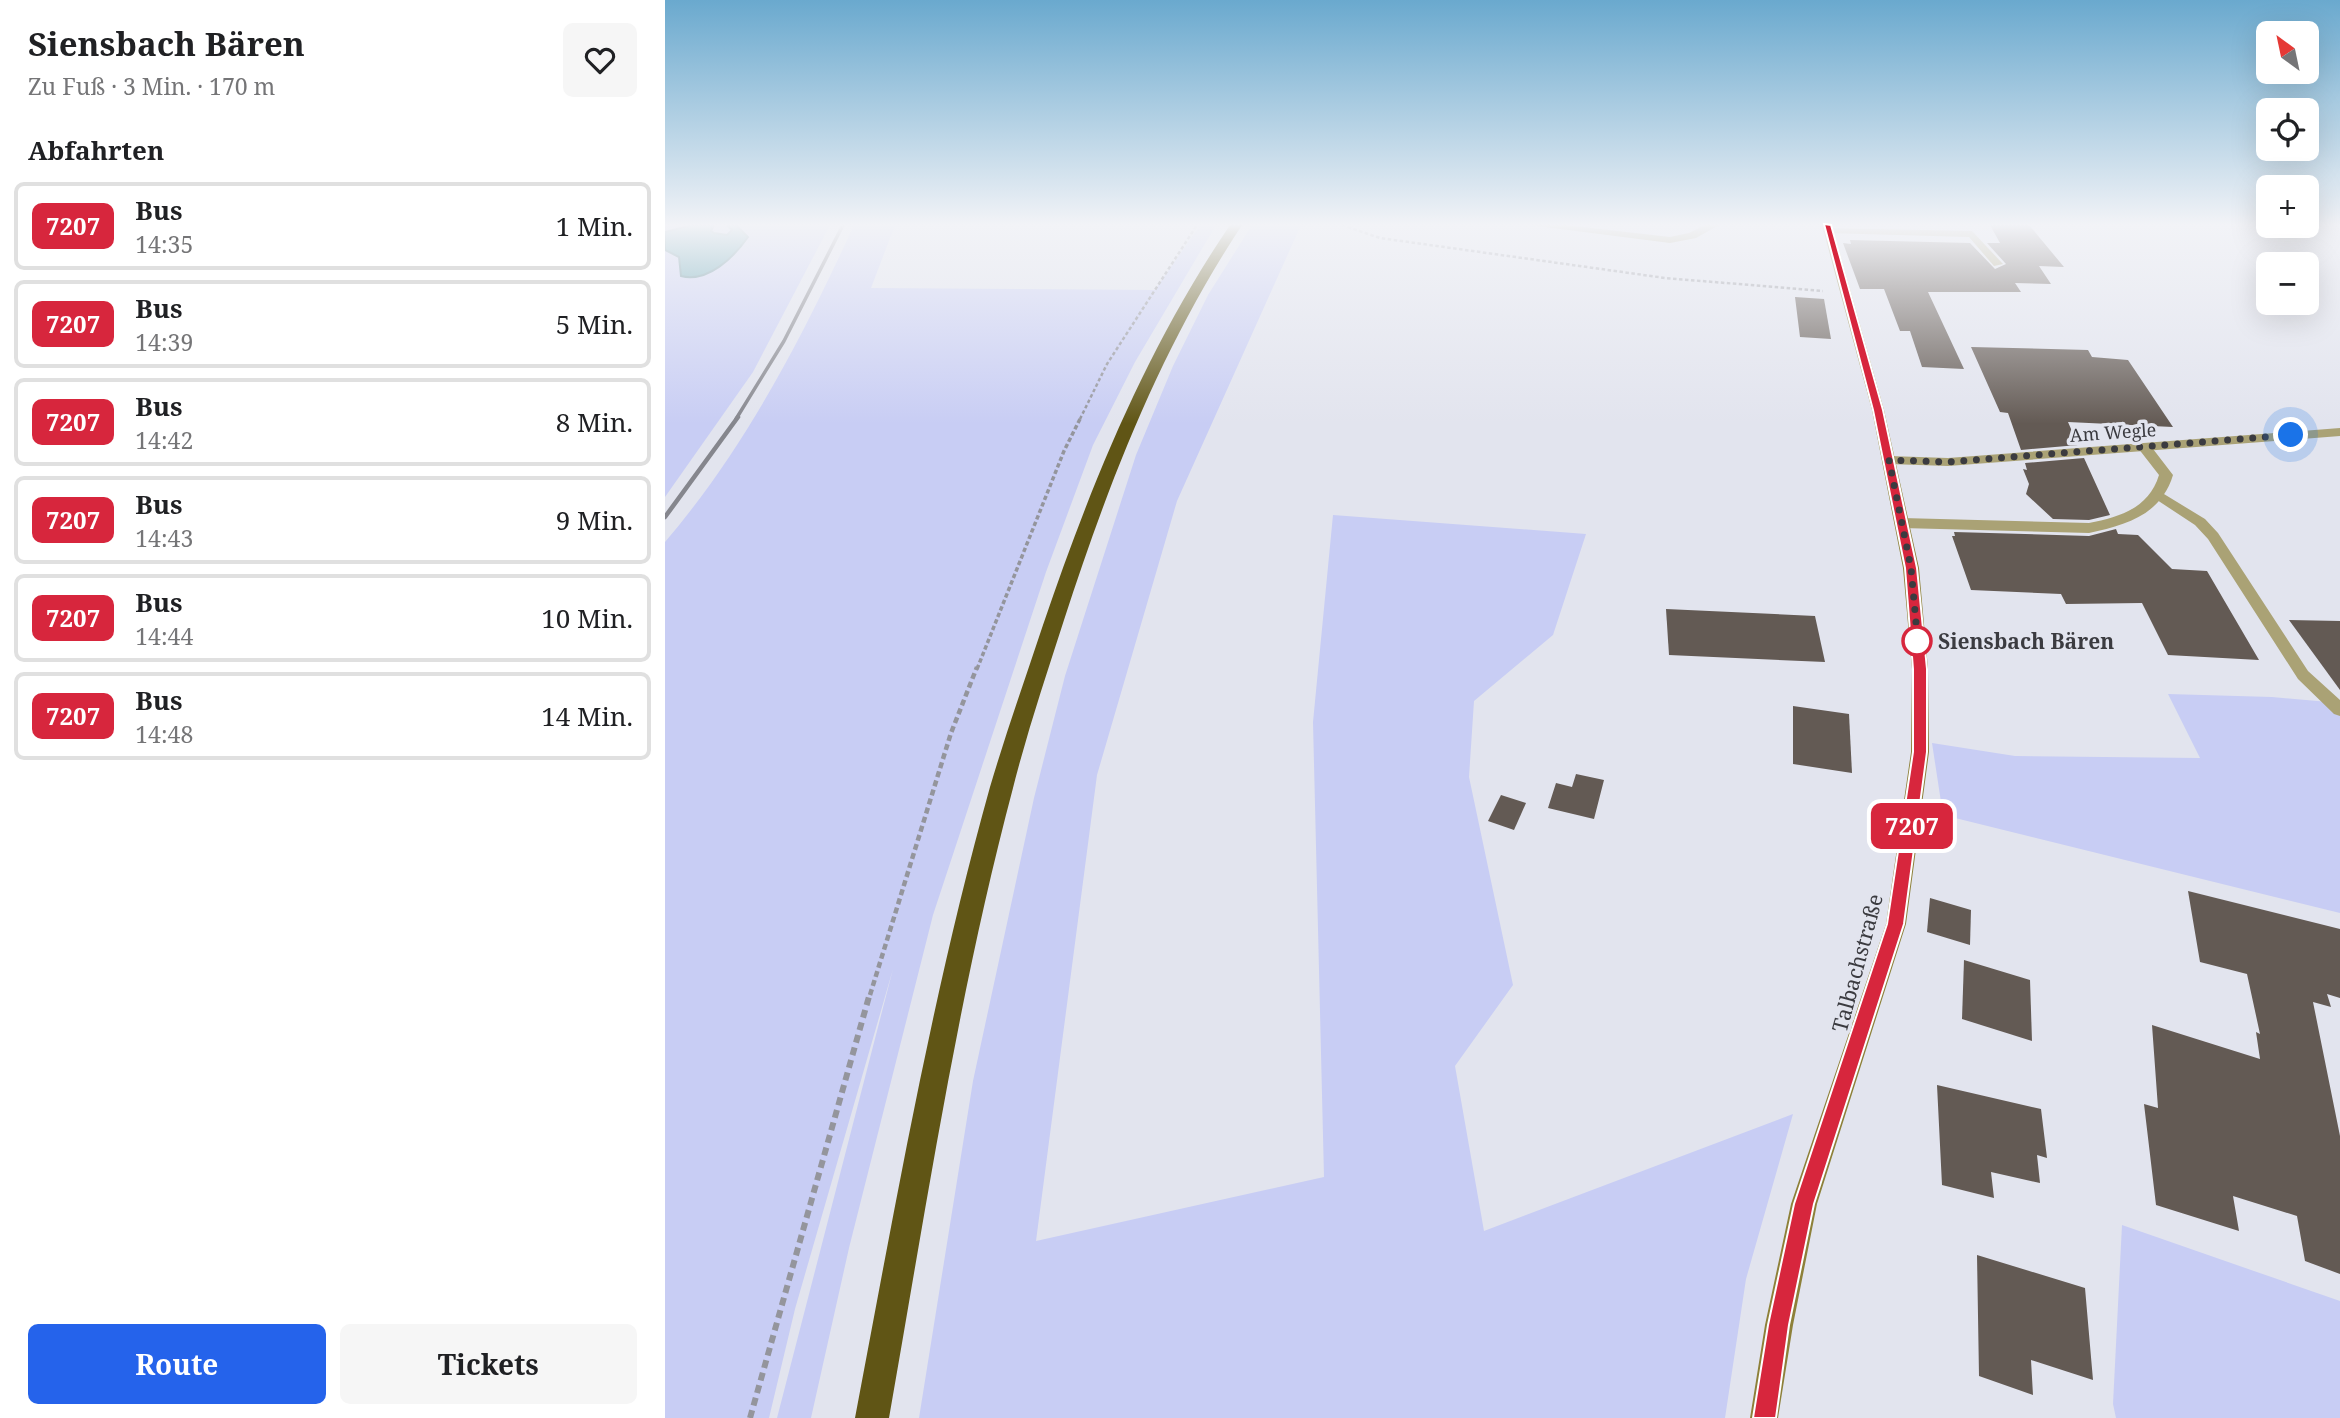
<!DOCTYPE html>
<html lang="de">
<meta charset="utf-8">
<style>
body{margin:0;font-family:"Noto Serif",serif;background:#f6f6f6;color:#202124;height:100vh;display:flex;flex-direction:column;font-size:26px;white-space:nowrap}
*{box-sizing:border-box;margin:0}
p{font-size:23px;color:#757577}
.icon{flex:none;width:38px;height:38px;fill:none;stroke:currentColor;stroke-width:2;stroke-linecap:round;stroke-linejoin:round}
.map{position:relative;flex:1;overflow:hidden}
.sheet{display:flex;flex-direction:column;background:#fff;width:665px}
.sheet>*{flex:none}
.badge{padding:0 14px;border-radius:10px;font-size:24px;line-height:46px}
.needle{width:46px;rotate:327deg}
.buttons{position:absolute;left:1591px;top:21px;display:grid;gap:14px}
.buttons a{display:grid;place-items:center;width:63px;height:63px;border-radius:10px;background:#fff;box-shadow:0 7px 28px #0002;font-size:35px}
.you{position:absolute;width:35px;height:35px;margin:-18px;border:5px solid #fff;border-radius:50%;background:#1a73e8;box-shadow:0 0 0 10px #1a73e833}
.map>.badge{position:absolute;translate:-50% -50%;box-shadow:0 0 0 4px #fff}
h2{padding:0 28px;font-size:26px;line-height:63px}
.round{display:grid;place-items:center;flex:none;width:74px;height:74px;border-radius:10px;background:#f6f6f6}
.overview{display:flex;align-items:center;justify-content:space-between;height:119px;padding:0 28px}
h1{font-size:33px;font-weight:700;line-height:52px}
.primary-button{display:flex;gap:14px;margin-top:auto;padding:14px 28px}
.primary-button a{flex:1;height:80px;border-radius:10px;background:#2563eb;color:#fff;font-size:28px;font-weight:700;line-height:80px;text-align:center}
.primary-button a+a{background:#f6f6f6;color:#202124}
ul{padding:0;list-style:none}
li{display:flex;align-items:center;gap:21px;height:88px;margin:0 14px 10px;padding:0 14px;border:4px solid #e0e0e0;border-radius:10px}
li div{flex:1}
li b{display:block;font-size:26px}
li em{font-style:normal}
li .badge{min-width:77px;font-weight:700;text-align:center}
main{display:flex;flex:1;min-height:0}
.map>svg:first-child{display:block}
.green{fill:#c8cdf4}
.water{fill:#4d98a6;stroke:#487c87;stroke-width:2}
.building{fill:#635a54}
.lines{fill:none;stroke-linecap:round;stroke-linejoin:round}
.path-far3{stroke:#94959c;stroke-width:2.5;stroke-dasharray:3.5 2.5;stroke-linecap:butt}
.path-far2{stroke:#94959c;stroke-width:3.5;stroke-dasharray:4.5 2.5;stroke-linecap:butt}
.path-far1{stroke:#94959c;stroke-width:4.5;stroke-dasharray:6 3.5;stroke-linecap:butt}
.path{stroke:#94959c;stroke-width:6;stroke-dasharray:8 5;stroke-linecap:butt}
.lane{fill:#aaa275;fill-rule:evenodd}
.street{fill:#aaa275;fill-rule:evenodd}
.secondary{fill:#8d8039;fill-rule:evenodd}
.highway{fill:#605515;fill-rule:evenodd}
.rail-far1{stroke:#85868d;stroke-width:3.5}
.rail{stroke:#85868d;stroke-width:4.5}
.line{fill:#d7263d;stroke:#fff;stroke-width:2}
.walk{stroke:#3b3b40;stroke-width:7;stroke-dasharray:0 12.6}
.stop-dot{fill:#fff;stroke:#d7263d;stroke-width:3.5}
.labels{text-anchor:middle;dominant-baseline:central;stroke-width:7;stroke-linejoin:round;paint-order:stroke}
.far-street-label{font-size:18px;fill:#3b3b40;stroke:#e2e4ee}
.stop-label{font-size:21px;font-weight:bold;fill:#3b3b40;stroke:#e2e4ee;text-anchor:start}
.street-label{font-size:21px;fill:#3b3b40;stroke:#e2e4ee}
</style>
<main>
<section class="sheet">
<div class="overview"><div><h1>Siensbach Bären</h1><p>Zu Fuß · 3 Min. · 170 m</p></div><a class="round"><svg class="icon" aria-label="heart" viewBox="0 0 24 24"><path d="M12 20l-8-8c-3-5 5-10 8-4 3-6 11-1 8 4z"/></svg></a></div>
<h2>Abfahrten</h2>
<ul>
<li><span class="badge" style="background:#d7263d;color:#fff">7207</span><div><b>Bus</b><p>14:35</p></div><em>1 Min.</em></li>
<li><span class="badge" style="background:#d7263d;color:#fff">7207</span><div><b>Bus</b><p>14:39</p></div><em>5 Min.</em></li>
<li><span class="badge" style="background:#d7263d;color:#fff">7207</span><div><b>Bus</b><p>14:42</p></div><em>8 Min.</em></li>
<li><span class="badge" style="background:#d7263d;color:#fff">7207</span><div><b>Bus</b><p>14:43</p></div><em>9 Min.</em></li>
<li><span class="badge" style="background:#d7263d;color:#fff">7207</span><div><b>Bus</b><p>14:44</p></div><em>10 Min.</em></li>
<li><span class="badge" style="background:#d7263d;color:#fff">7207</span><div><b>Bus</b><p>14:48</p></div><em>14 Min.</em></li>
</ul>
<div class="primary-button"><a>Route</a><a>Tickets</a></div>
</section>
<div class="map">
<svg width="1675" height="1418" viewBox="0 0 1675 1418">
<rect width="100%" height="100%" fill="#e2e4ee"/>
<!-- green -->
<g class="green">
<polygon points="0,225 165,225 88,372 0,497"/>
<path d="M189,225H230L206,288L490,290L535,225H551L470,362L428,445L381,572L268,915L184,1248L146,1418H112L228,969L130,1309L104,1418H0V542C81,447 137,338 189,225Z"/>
<polygon points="587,225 636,225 512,501 432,775 371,1241 659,1177 648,722 668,515 921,534 888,635 809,701 804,777 848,985 790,1066 819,1231 1128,1114 1081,1279 1060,1418 254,1418 308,1081 369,798 400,676 471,455 508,366 543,295"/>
<polygon points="1503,694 1607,697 1675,703 1675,913 1278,815 1267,743 1350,756 1535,758"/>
<polygon points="1457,1225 1675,1301 1675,1418 1451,1418 1448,1404"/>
</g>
<!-- water -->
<path class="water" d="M27,225H49L46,231L49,233L62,235L67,230L62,225H71L83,237C69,257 43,283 16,276L14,257L0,250V232Z"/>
<!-- building -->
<g class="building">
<polygon points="1325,225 1364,225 1399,267 1374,266 1386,284 1350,283 1356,292 1263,292 1299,369 1257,367 1245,331 1235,331 1219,289 1195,289 1178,243 1186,244 1185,240 1305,243 1330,269 1341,264 1322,243 1335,243"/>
<polygon points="1130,297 1159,299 1166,339 1135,337"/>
<polygon points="1306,347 1423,350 1427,357 1463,360 1508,427 1403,422 1413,445 1356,450 1343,413 1335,412"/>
<polygon points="1419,458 1445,515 1424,520 1388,519 1361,494 1364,484 1358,469 1362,470 1360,463"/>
<polygon points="1451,529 1453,534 1473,535 1507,569 1542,571 1594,660 1503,655 1477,603 1401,604 1396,594 1306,590 1287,536 1290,536 1289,532 1424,536"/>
<polygon points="1001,609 1150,616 1160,662 1004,655"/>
<polygon points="1624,620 1675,621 1675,690"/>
<polygon points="1128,706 1184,714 1187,773 1128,764"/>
<polygon points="911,774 939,780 929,819 883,808 891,783 907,787"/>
<polygon points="836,795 861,803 849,830 823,821"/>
<polygon points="1523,891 1675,929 1675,998 1662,994 1666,1007 1648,1002 1675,1136 1675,1274 1640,1261 1632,1216 1568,1196 1574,1231 1491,1205 1479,1104 1493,1108 1487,1025 1595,1059 1591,1032 1595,1034 1582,974 1535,962"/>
<polygon points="1265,898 1306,910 1305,945 1262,932"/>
<polygon points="1299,960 1365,980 1367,1041 1297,1019"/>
<polygon points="1272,1085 1376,1109 1382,1158 1372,1155 1375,1183 1326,1172 1329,1198 1277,1185"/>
<polygon points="1312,1255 1420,1288 1428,1380 1366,1360 1368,1395 1314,1376"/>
</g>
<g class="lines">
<!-- path-far3 -->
<g class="path-far3">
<polyline points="677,225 715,238 1000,278 1158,291"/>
<polyline points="415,419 442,364 532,225"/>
</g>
<!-- path-far2 -->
<polyline class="path-far2" points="312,669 399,451 416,417"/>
<!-- path-far1 -->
<polyline class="path-far1" points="205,995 286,733 312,667"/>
<!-- path -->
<polyline class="path" points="85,1418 205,993"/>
<!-- lane -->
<g class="lane">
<polygon points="1675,428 1675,436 1283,466 1224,464 1218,460 1224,456 1283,458"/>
<polygon points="1494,491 1540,519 1553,533 1643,671 1675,700 1675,716 1669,714 1633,679 1543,539 1530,525 1489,498 1488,495"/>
</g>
<!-- street -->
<g class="street">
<polygon points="864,225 900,225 1005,237 1024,233 1040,225 1054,225 1031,238 1005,243"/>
<polygon points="1158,228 1307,231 1338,264 1329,266 1304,237 1162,233 1158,232"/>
<path d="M1480,444L1485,445L1508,475C1496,515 1461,525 1424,533L1237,528L1230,523L1237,518L1424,523C1455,517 1484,508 1494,475L1473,448Z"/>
</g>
<!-- secondary -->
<polygon class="secondary" points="1157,225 1167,225 1219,410 1254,568 1263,669 1264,752 1241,924 1152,1204 1128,1325 1113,1418 1085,1418 1100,1325 1126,1204 1221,924 1246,752 1247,669 1238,568 1207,410"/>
<!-- highway -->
<path class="highway" d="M565,225H577C496,348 444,481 399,620C381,676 362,732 348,788C293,995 261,1208 224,1418H190C230,1207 267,994 325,787C341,733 360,679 378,625C426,484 481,349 565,225Z"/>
<!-- rail-far1 -->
<polyline class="rail-far1" points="71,419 119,341 178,225"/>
<!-- rail -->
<polyline class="rail" points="0,517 73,417"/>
</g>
<!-- sky -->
<linearGradient id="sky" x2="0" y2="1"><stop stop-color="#6aa9ce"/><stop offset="0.53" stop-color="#f2f3f7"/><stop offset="1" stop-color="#f2f3f7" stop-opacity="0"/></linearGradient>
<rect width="1675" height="424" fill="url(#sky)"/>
<!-- line -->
<polygon class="line" points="1159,224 1166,225 1218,410 1252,568 1262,669 1262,752 1239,924 1149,1204 1124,1325 1111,1418 1088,1418 1103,1325 1129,1204 1222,924 1248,752 1248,669 1240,568 1208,410"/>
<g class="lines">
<!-- walk -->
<polyline class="walk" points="1252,641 1253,644 1246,568 1224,460 1283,462 1626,435"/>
</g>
<!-- markers -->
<circle class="stop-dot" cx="1252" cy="641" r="14"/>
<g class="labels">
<!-- far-street labels -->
<g class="far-street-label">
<text transform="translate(1448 432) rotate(-4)">Am Wegle</text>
</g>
<!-- stop labels -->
<g class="stop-label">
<text x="1273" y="641">Siensbach Bären</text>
</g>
<!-- street labels -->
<g class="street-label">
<text transform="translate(1192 963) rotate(-75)">Talbachstraße</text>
</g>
</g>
</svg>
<div class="buttons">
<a><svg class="needle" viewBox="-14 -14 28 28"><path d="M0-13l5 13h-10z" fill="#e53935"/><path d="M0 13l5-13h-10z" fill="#757577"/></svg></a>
<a><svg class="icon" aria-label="locate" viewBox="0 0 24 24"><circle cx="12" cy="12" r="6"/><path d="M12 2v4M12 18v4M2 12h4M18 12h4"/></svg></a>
<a>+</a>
<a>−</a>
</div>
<div class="you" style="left:1626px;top:435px"></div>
<b class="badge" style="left:1247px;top:826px;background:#d7263d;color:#fff">7207</b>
</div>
</main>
